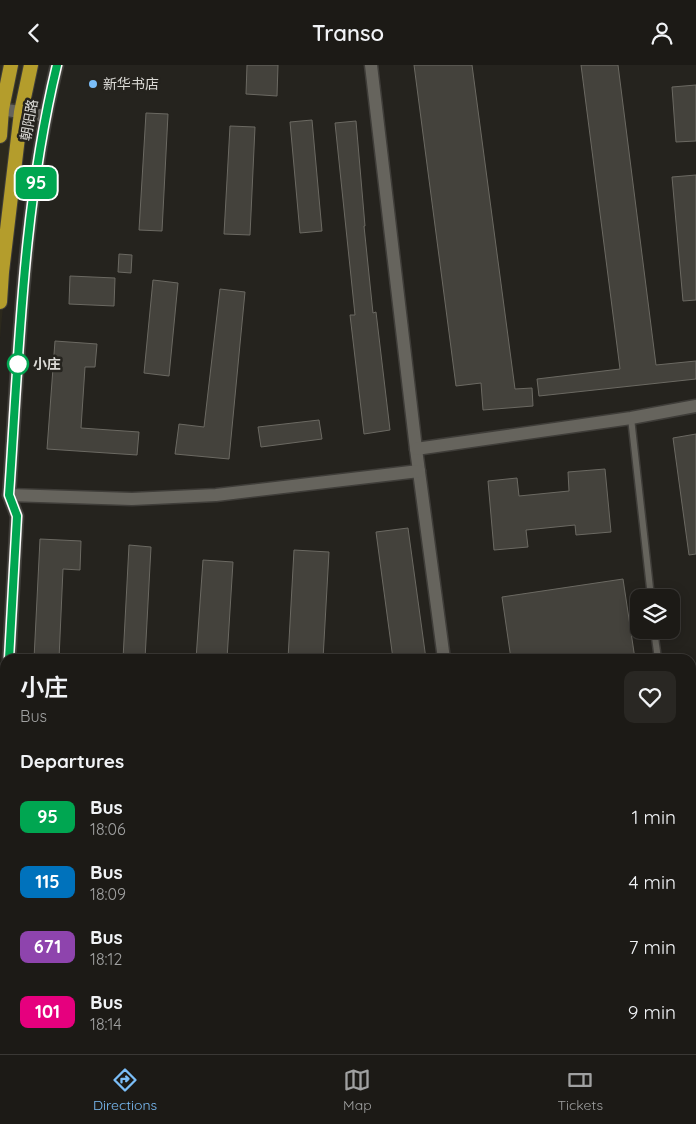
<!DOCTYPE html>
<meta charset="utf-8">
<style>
body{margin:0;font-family:Quicksand,"Noto Sans SC",sans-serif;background:#292723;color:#f1f3f6;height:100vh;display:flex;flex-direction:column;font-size:19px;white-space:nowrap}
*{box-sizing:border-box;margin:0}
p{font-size:16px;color:#a0a1a1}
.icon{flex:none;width:28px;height:28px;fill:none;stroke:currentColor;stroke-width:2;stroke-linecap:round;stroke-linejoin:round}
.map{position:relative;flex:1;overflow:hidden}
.details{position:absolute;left:0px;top:589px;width:696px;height:401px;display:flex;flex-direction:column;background:#1c1a16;border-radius:15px 15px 0 0;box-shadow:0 2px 12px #0003,0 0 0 1px #3a3835}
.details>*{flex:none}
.badge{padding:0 10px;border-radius:8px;font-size:18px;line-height:32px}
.buttons{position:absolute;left:630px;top:524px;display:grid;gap:10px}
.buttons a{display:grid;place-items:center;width:50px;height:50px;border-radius:10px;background:#1c1a16;box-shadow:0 2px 12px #0003,0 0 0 1px #3a3835;font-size:25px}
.map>.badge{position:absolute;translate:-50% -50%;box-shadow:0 0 0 2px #fff}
h2{padding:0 20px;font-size:19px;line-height:45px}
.round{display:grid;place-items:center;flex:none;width:52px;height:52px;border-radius:10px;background:#292723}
.summary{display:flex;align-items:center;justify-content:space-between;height:85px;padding:0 20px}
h1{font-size:24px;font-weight:600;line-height:38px}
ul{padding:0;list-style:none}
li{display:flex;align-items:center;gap:15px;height:65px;padding:0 20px}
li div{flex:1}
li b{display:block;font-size:19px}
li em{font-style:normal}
li .badge{min-width:55px;font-weight:700;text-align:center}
header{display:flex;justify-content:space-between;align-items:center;height:65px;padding:0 20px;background:#1c1a16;font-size:22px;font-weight:600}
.menu{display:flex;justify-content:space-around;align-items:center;height:70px;border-top:1px solid #3a3835;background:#1c1a16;font-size:14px;color:#a0a1a1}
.menu a{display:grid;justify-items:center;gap:2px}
.menu .on{color:#7bbef8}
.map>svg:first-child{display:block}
.built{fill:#2c291d}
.building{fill:#44423c;stroke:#6b6962}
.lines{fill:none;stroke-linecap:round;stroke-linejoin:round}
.service-casing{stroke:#3f3d39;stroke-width:9}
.minor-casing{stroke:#3f3d39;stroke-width:15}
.tertiary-casing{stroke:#3f3d39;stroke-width:15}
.trunk-casing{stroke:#3f3d39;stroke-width:16}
.service{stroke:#66645d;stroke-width:6}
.minor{stroke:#66645d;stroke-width:12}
.tertiary{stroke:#66645d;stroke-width:12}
.trunk{stroke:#b49d2c;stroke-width:14}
.line-casing{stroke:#fff;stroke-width:11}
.line{stroke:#00a651;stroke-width:8}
.poi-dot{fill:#7bbef8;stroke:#25231e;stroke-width:2}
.stop-dot{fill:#fff;stroke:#00a651;stroke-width:2.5}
.labels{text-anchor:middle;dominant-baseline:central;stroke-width:5;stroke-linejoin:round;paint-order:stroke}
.poi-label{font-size:14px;fill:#dbdad6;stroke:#25231e;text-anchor:start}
.street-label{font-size:14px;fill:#dbdad6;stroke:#25231e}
.stop-label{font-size:14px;font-weight:bold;fill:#dbdad6;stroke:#25231e;text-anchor:start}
</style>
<header><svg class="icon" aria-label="back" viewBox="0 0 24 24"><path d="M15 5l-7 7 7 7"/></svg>Transo<svg class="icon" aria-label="person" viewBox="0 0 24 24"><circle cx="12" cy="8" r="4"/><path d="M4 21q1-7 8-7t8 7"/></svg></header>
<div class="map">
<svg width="696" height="989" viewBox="0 0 696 989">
<rect width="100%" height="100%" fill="#25231e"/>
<!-- built -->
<polygon class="built" points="0,0 26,0 0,273"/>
<!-- building -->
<g class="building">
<polygon points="247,0 278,0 277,31 246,29"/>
<polygon points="414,0 472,0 515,324 532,323 533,341 483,345 481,318 456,321"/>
<polygon points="581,0 618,0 656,300 696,296 696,314 539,331 537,314 620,304"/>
<polygon points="696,20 696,76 676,77 672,22"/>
<polygon points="146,48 168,49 162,166 139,165"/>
<polygon points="312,55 322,166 300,168 290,57"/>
<polygon points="356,56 365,161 364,161 373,248 376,247 390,365 364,369 350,250 355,250 335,58"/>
<polygon points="230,61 255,62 250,170 224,169"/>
<polygon points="696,110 696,235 683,236 672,112"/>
<polygon points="119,189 132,190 131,208 118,207"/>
<polygon points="70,211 115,213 114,241 69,239"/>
<polygon points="153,215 178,218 169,311 144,308"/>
<polygon points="220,224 245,227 229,394 175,389 179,359 204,362"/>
<polygon points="55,276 97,279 95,302 85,302 81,363 139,367 137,390 47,384"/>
<polygon points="319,355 322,374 261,382 258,362"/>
<polygon points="696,369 696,489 689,490 673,373"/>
<polygon points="605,404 611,467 576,470 575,460 526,465 528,482 494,485 488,416 517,413 519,431 569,426 568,407"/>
<polygon points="408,463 426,594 393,594 376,467"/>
<polygon points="40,474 81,476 80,505 63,504 59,594 34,594"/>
<polygon points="129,480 151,482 145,594 123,594"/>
<polygon points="294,485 329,487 323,594 288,594"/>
<polygon points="203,495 233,497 227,594 196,594"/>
<polygon points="623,514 635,594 511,594 502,532"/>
</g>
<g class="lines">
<!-- service casing -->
<g class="service-casing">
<g id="service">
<polyline points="631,353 651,532"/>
<polyline points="654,565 658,594"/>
</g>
</g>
<!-- minor casing -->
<g class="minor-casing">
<g id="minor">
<polyline points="371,0 416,384 444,594"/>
<polyline points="416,384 631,353 696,341"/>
<polyline points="9,430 132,434 216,430 419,406"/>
<polyline points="691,647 696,647"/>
<polyline points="243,989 244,985"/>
</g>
</g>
<!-- tertiary casing -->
<g class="tertiary-casing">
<g id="tertiary">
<polyline points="0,44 45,51"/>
<path d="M9,594L17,451L9,430C19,286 23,140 57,0"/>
<polyline points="0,738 5,656"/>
</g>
</g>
<!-- trunk casing -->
<g class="trunk-casing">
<g id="trunk">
<polyline points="0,71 2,44 11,0"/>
<polyline points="0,237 2,207 21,47 31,0"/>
</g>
</g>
<!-- service -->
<use href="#service" class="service"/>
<!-- minor -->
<use href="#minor" class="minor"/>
<!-- tertiary -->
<use href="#tertiary" class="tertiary"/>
<!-- trunk -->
<use href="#trunk" class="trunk"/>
</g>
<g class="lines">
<!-- line casing -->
<g class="line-casing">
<path id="line" d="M9,594L17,451L9,430C19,286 23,140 57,0"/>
</g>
<!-- line -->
<use href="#line" class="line"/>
</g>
<!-- markers -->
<circle class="poi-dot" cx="93" cy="19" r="5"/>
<circle class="stop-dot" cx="18" cy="299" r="10"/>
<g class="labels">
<!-- poi labels -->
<g class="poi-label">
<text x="103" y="19">新华书店</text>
</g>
<!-- street labels -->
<g class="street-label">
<text transform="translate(29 55) rotate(-80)">朝阳路</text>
</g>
<!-- stop labels -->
<g class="stop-label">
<text x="33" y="299">小庄</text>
</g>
</g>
</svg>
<div class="buttons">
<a><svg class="icon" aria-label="layers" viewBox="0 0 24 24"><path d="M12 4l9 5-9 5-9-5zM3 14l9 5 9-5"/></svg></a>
</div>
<b class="badge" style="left:36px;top:118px;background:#00a651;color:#fff">95</b>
<section class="details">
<div class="summary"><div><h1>小庄</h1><p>Bus</p></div><a class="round"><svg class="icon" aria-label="heart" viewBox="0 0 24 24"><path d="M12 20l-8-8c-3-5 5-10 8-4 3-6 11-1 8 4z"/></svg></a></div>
<h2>Departures</h2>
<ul>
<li><span class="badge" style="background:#00a651;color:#fff">95</span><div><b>Bus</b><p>18:06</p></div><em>1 min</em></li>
<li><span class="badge" style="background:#0072bc;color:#fff">115</span><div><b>Bus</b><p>18:09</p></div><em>4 min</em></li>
<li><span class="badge" style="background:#8e44ad;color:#fff">671</span><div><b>Bus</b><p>18:12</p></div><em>7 min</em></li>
<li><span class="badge" style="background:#e6007e;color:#fff">101</span><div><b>Bus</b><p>18:14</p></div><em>9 min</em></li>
</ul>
</section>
</div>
<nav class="menu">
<a class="on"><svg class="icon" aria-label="directions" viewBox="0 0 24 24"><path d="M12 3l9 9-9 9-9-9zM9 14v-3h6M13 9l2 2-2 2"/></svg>Directions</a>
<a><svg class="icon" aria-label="map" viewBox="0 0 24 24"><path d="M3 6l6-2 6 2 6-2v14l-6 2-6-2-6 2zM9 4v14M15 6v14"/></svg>Map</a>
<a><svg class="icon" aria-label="tickets" viewBox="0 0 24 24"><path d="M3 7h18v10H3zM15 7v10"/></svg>Tickets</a>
</nav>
